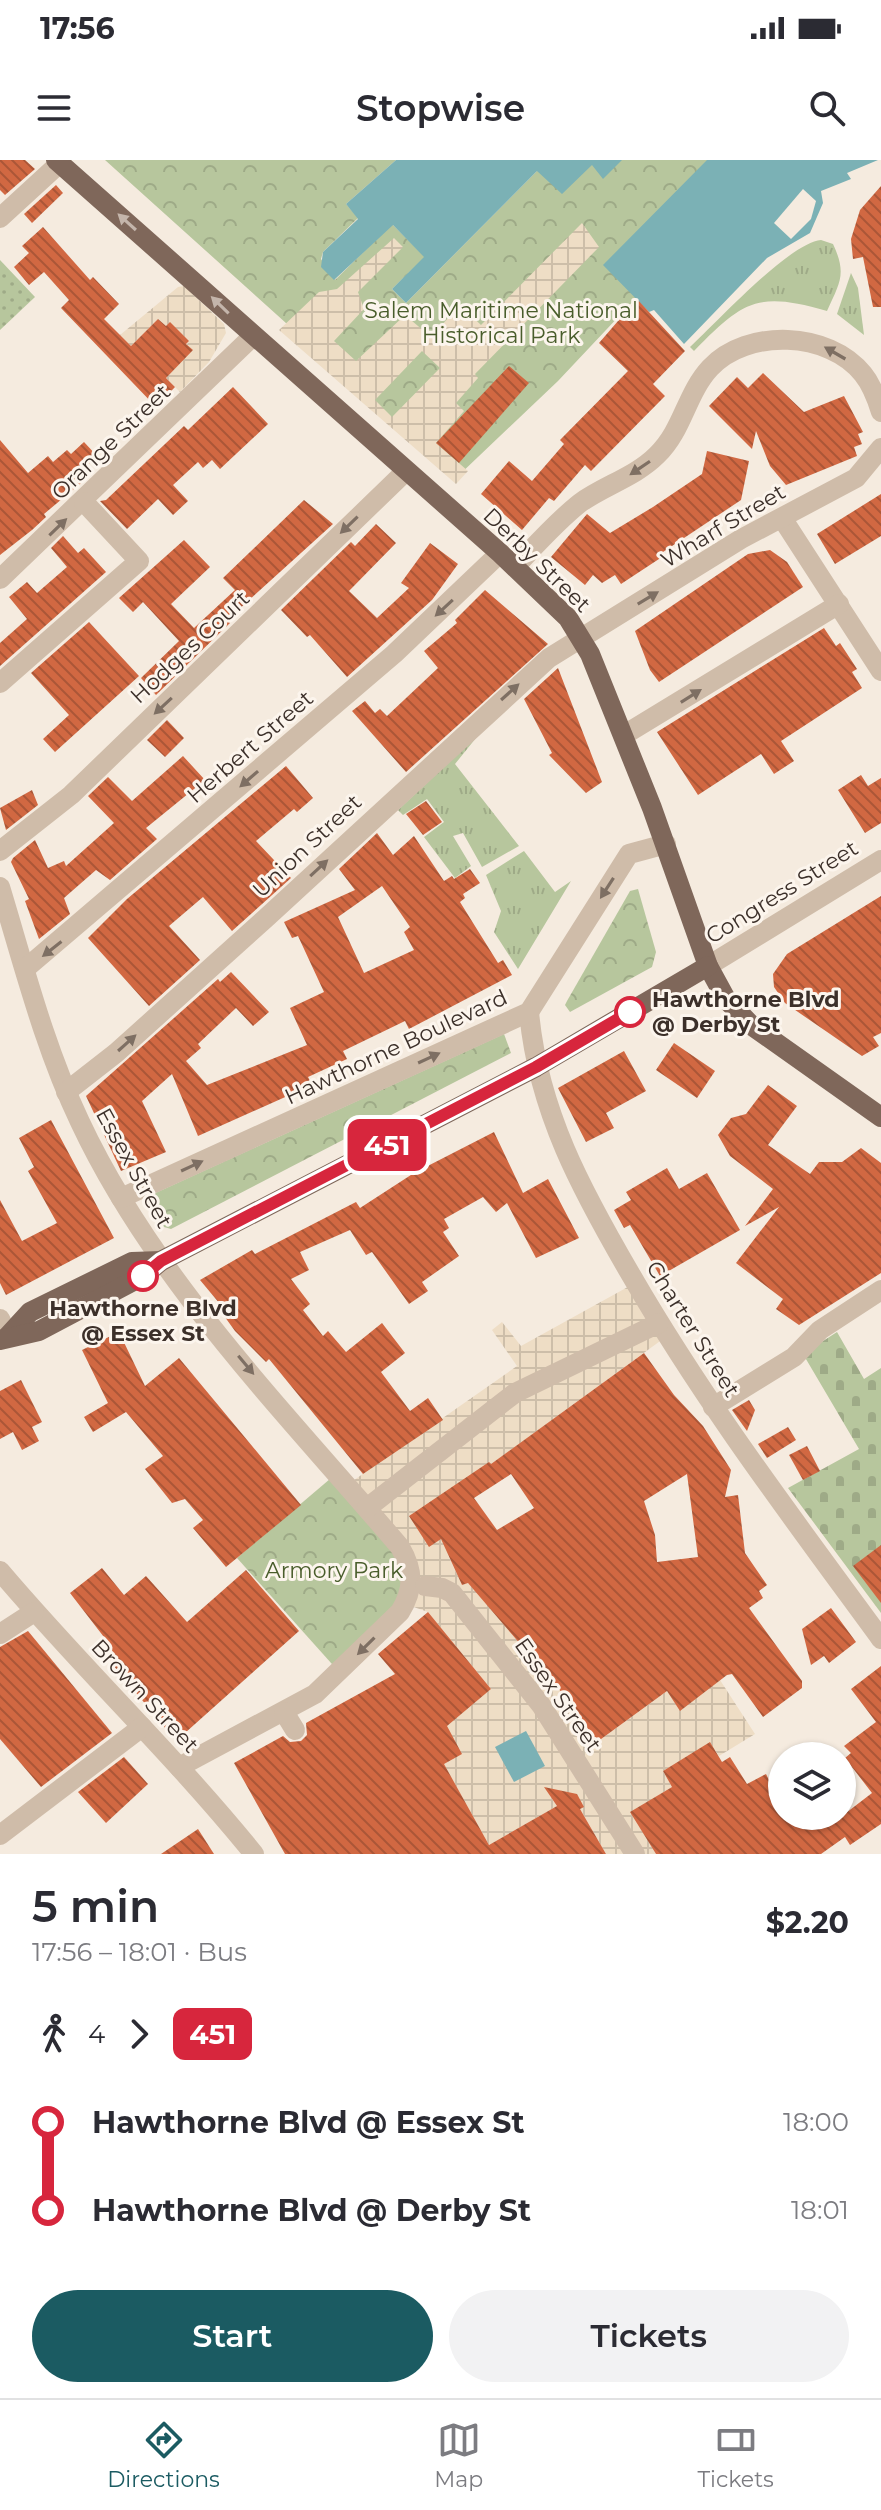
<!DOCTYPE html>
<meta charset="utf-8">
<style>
body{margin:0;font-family:Montserrat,sans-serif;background:#f2f2f3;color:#2b2b33;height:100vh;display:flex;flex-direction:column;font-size:30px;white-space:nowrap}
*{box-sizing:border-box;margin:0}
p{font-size:26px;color:#7c7c81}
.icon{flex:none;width:44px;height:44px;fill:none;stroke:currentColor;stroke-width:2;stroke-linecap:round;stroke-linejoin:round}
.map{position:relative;height:1694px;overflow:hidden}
.sheet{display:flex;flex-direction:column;background:#fff;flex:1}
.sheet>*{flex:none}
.badge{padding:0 16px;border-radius:12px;font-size:28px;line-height:52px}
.tools{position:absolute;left:768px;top:1582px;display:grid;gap:16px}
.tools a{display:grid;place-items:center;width:88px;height:88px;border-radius:50%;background:#fff;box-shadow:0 2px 6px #0004;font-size:40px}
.map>.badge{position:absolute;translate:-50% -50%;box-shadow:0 0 0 4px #fff}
.legs{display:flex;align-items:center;gap:12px;height:88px;padding:0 32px;font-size:26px}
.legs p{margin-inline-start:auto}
.headline{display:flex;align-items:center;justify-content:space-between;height:136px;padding:0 32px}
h1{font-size:44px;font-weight:600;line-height:60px}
.primary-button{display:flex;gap:16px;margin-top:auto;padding:16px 32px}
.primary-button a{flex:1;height:92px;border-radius:48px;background:#1b5b62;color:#fff;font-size:32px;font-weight:600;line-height:92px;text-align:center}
.primary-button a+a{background:#f2f2f3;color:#2b2b33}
ul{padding:0 32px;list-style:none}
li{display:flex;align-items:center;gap:28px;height:88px;font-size:30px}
li i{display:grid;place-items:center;width:12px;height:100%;margin:0 10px;background:currentColor}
li i::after{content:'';width:20px;height:20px;margin:-10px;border:6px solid;border-radius:50%;background:#fff}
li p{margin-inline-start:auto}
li:first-child i{background:linear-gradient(#0000 50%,currentColor 0)}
li:last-child i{background:linear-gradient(currentColor 50%,#0000 0)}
.status{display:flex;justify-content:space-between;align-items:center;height:56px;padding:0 40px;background:#fff;direction:ltr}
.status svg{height:22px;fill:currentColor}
header{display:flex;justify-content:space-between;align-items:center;height:104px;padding:0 32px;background:#fff;font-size:36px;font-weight:600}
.tab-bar{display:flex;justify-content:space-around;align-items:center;height:112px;border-top:2px solid #e1e1e2;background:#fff;font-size:22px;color:#7c7c81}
.tab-bar a{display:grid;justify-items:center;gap:4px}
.tab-bar .current{color:#1b5b62}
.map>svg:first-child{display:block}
.grass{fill:url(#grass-tufts)}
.cemetery{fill:url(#cemetery-stones)}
.park{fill:url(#park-crowns)}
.garden{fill:url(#garden-dots)}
.plaza{fill:url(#plaza-grid);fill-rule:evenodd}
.water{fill:#7bb1b5}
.pier{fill:#f5ebdf}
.building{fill:url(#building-back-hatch);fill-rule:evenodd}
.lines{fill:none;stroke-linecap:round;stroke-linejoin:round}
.minor{stroke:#cfbca9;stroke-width:20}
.major{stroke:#7f675a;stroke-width:20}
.oneway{fill:#c4b5ab}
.oneway2{fill:#7e6f63}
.line-1-casing{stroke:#fff;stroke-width:18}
.line-1{stroke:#d7263d;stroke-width:12}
.stop-1-dot{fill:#fff;stroke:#d7263d;stroke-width:4}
.labels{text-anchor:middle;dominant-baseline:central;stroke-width:6;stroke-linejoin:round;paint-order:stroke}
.park-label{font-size:22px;fill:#495d2b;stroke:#fcf5ed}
.street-label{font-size:22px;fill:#3c302a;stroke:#fcf5ed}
.stop-label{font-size:22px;font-weight:bold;fill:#3c302a;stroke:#fcf5ed;text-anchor:start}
</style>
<div class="status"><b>17:56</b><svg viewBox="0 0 49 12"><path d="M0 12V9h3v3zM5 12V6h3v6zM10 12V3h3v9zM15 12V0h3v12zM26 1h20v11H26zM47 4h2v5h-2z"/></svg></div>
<header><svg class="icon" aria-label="menu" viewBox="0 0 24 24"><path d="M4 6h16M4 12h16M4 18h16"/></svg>Stopwise<svg class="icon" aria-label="search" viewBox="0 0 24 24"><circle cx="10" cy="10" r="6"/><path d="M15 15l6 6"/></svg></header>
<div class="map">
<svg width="881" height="1694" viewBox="0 0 881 1694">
<defs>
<pattern id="grass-tufts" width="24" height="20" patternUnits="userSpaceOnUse" patternTransform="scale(2)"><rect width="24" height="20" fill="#b7c69d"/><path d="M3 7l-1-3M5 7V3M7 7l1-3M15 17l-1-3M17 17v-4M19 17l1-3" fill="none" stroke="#9eaa87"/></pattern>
<pattern id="cemetery-stones" width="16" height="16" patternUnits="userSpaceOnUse" patternTransform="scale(2)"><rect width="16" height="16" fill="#b7c69d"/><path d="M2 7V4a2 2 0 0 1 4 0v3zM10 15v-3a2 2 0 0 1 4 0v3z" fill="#9eaa87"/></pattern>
<pattern id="park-crowns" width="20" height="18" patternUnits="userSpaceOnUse" patternTransform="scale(2)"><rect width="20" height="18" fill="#b7c69d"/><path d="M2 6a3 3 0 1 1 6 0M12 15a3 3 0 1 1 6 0" fill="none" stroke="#9eaa87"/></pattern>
<pattern id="garden-dots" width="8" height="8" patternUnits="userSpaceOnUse" patternTransform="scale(2)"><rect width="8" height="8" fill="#b7c69d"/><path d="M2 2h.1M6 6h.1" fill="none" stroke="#9eaa87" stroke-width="1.8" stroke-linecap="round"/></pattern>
<pattern id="plaza-grid" width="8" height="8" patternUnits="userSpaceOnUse" patternTransform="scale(2)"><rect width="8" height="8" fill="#eeddc5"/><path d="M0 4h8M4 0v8" fill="none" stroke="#cdbea9"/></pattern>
<pattern id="building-back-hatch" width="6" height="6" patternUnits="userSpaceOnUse" patternTransform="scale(2)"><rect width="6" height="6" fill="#d16842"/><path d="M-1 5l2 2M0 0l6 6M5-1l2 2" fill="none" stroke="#ab5637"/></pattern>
</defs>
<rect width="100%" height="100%" fill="#f5ebdf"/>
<!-- grass -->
<g class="grass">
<path d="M821,80L833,84C847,114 840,122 827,151C757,131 743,141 694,191L690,187C716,163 789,83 821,80Z"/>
<polygon points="851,113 858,128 864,175 837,154"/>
<polygon points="480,573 455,604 519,686 482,707 463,673 453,676 471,706 455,718 424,677 444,662 427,639 403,655 398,650"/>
<polygon points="524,691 555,732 571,721 518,809 494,772 501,751 486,715"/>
</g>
<!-- cemetery -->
<polygon class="cemetery" points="837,1172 864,1219 881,1208 881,1453 788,1328 859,1289 803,1194"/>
<!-- park -->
<g class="park">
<polygon points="105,0 396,0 346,44 358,58 323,92 321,99 335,120 392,64 425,97 392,129 406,143 537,11 595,0 766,0 558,221 457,317"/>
<polygon points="638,729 656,792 652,807 570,852 565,845 567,841 630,731"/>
<polygon points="504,874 511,893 171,1069 164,1067 148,1042 151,1035"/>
<polygon points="337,1313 367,1348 412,1425 340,1513 237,1398"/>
</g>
<!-- garden -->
<polygon class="garden" points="0,100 35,137 0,170"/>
<!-- plaza -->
<g class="plaza">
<path d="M582,63L599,87L475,214L478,218L456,243L464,251L436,283L468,311L456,324L279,170L319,132L337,129L394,78L403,87L358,132L364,149L334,181L356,201L405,155L431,177L460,145L481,165ZM422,191L440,208L392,257L375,240Z"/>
<polygon points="184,126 224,164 226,173 209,202 180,232 166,218 189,181 170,163 166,166 158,159 131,186 120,175 178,127"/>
<polygon points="635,1123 667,1176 500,1298 409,1356 456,1369 448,1395 462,1425 468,1423 577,1537 569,1544 597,1582 667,1531 680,1550 720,1520 755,1574 719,1596 710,1583 663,1611 672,1627 631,1652 656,1694 606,1694 580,1649 560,1631 550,1636 557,1646 489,1685 394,1515 441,1570 491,1529 428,1452 405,1444 412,1414 347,1325 517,1206 492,1170 502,1162 521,1186"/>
</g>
<!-- water -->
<g class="water">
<polygon points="396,0 622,0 603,19 592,5 562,34 537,11 406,143 392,129 424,97 393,65 334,120 321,107 323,92 358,59 346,44"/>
<polygon points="707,0 878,0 847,13 851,19 821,31 823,43 810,73 767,98 684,184 654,150 649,152 603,105"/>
<polygon points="526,1571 545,1606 514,1622 495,1587"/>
</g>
<!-- pier -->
<polygon class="pier" points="803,29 816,41 811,59 791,79 774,63"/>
<!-- building -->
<g class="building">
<polygon points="0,0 25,0 35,9 5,35 0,30"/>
<polygon points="56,25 63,33 32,63 24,54"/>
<polygon points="881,26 881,147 873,147 863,97 853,99 851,79 860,50"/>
<polygon points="43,67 90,120 93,117 119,144 104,159 131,186 158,159 166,166 170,162 189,181 186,184 193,190 166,218 175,227 156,247 61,148 69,140 44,112 29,125 14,107 29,93 22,86"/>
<polygon points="637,139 685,191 653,224 665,236 591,311 585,305 554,341 549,338 522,370 481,334 509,301 532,321 564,284 560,280 628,211 599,183"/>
<polygon points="509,206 529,223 459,303 436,283"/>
<polygon points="763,213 804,252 844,236 863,272 858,274 862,284 854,287 857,296 786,325 770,306 756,271 752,289 709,246 737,217 748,228"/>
<polygon points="233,227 268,264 220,309 212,300 203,308 198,302 173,325 188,341 173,355 158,339 127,369 100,341 106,340 184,266 188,270"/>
<polygon points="0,280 28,313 48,296 53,302 67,290 71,294 84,282 97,296 81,311 87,318 44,354 46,357 32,370 0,395"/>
<polygon points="707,291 749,301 741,340 660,394 662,397 621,424 615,415 602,423 593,415 585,425 551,397 587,354 610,373 653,347 702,314"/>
<polygon points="881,334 881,376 835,404 817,374"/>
<polygon points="304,340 333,364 227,460 230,463 156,535 141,518 179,481 143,442 133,452 119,438 184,380 210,407 171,444 194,468 235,430 223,418"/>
<polygon points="376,364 396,383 349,431 377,458 409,428 401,423 430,383 458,404 432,440 347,517 310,475 307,477 281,450 351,382 355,386"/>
<polygon points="63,376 78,393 84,388 106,412 0,506 0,483 27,459 9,437 27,422 37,433 67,407 51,388"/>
<polygon points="770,390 787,402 803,427 659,522 650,510 635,471 748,394"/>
<polygon points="485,430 548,484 406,612 352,551 365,541 375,553 380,549 387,556 438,508 424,491 457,463 455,460"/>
<polygon points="89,462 139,516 55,592 43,579 69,555 31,513"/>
<polygon points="824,468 836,486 840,483 857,509 852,512 862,528 781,581 794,601 774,614 761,594 698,635 657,572"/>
<polygon points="558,508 602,622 586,633 549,595 552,593 524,539"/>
<polygon points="167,560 184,578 165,597 147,580"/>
<polygon points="183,596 205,620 146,668 157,679 110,720 96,710 64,738 70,754 39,779 25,741 29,739 11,702 13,698 35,680 48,708 64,701 66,706 114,663 88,636 108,617 132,641"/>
<polygon points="286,606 313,638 297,652 294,649 256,681 291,718 232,771 203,737 169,766 200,800 149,846 88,778 127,739"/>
<polygon points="861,615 868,626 881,618 881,663 865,673 838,630"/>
<polygon points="32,630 38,645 6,670 0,648"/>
<polygon points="426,641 442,662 423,675 406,654"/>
<path d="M377,673L393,695L414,676L444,721L452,716L454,719L470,709L480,723L463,734L465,738L460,742L498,803L503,800L512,815L409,869L405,861L343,891L347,899L308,917L312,925L198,976L172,914L142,941L166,992L121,1011L86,936L218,819L220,822L231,812L269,852L253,866L236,848L198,884L201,888L186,901L207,925L307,885L290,848L324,832L298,776L292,778L284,762L355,730L339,709ZM382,726L410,767L404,772L414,790L364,813L338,757Z"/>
<polygon points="881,736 881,873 873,877 879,886 862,896 785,843 774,827 773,814 787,794"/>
<polygon points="674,883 715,911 697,938 656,910"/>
<polygon points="624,891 646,931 606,953 614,968 586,982 558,928"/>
<polygon points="768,925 797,946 768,985 810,1014 819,1002 842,1002 861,988 881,1003 881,1113 799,1165 776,1149 783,1139 736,1103 779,1047 745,1066 773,1029 730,996 718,975 731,958 746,954"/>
<polygon points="51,960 114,1078 6,1135 0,1123 0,1040 22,1081 57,1063 28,1011 34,1007 19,978"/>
<polygon points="494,972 523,1033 548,1019 579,1078 536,1098 507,1043 496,1052 483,1037 444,1059 449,1068 443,1072 459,1096 422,1122 428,1131 409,1144 372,1092 366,1095 350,1070 300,1092 309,1110 291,1119 310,1144 303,1150 323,1176 328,1171 346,1192 382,1163 405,1193 381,1212 410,1251 428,1238 443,1260 363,1314 269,1199 266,1202 235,1171 222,1153 225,1150 200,1120 252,1090 255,1094 356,1042 360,1048 414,1013"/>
<polygon points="667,1008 679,1029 707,1013 740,1070 660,1116 630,1065 624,1068 614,1050 631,1040 626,1032"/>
<polygon points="119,1172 145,1226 179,1198 301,1345 226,1407 193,1368 203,1360 185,1339 172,1343 145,1309 163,1296 126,1252 93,1272 84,1257 108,1243 82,1190"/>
<path d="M644,1193L674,1235L703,1266L731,1310L725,1337L738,1335L745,1393L767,1425L759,1431L763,1438L749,1448L802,1521V1528L763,1557L732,1514L727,1515L680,1551L667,1531L597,1582L570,1542L468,1423L462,1425L441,1379L429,1387L409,1356L489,1302L491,1304ZM511,1314L534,1348L497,1370L474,1338ZM687,1314L698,1397L657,1402L655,1375L644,1341Z"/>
<polygon points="21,1220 42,1262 32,1267 39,1281 22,1290 13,1272 0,1279 0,1231"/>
<polygon points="749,1240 755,1250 747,1271 732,1250"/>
<polygon points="788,1267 796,1280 767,1298 758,1284"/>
<polygon points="807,1286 820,1311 803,1320 789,1295"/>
<polygon points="881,1385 881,1443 853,1406"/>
<polygon points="102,1408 124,1435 146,1416 187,1462 246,1410 299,1471 176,1581 99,1488 107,1481 70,1433"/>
<polygon points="831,1448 856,1482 829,1503 824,1496 811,1505 802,1469"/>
<polygon points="428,1452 491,1529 447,1566 462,1594 444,1604 489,1685 557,1646 544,1627 577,1634 584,1647 580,1649 606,1694 285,1694 234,1603 283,1576 290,1582 301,1581 307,1575 306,1563 395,1514 378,1494"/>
<polygon points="28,1471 112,1573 41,1627 0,1579 0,1487"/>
<polygon points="881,1506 881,1664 850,1685 845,1677 821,1694 656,1694 630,1652 672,1627 663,1611 710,1582 722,1602 730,1597 747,1624 766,1614 769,1620 782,1614 782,1656 842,1656 872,1633 845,1598 851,1593 844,1586 876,1562 851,1529"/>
<polygon points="124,1597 148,1624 106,1663 78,1632"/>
<polygon points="198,1669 214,1694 161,1694"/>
</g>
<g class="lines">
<!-- minor -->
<g class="minor">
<polyline points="0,58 60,3"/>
<polyline points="782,358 881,511"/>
<path d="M515,407C536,385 556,362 580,343C605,325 635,317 657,295C683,270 686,234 710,208C747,168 829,171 863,214C872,225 877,239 881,252"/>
<polyline points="0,419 253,176"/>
<polyline points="0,523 139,401 84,342"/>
<polyline points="624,575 839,444"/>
<polyline points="0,691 71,635 406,311"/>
<path d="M0,727C24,806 44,886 80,962C154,1120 287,1254 400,1387C414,1411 414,1429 400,1452L315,1534L179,1607"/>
<polyline points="708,806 881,700"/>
<polyline points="25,809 394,494 500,393"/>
<path d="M529,852C538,951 582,1031 631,1115C705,1243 794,1360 881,1479"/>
<polyline points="66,932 116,893 266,758 549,498 741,379 856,318 881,288"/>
<polyline points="121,1038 529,852 629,694 666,684"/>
<polyline points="0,1159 8,1176"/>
<polyline points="713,1247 794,1197 820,1170 881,1130"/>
<polyline points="367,1348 515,1233 659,1163"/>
<path d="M0,1411C82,1508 174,1595 254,1694"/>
<polyline points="425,1426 442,1428 452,1433 541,1545 635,1694"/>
<polyline points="0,1474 34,1452"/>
<polyline points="284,1552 295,1570"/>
<polyline points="0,1675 142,1567"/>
</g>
<!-- major -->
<g class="major">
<polyline points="56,0 500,393 568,458 590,494 652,648 708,806 726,839 751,865 881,957"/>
<polyline points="8,1176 30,1152 132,1102 161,1101"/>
<polyline points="0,1180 39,1171 143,1116 161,1101 536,907 708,806"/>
</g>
</g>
<!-- one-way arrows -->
<defs><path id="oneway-solid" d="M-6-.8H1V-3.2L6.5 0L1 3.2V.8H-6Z" transform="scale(2)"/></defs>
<g class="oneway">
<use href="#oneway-solid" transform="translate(127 62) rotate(-138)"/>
<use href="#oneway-solid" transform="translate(220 145) rotate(-136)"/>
</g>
<g class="oneway2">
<use href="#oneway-solid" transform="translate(835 193) rotate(-150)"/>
<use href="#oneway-solid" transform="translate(640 308) rotate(146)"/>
<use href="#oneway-solid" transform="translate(349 365) rotate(136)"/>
<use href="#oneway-solid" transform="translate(58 367) rotate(-44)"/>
<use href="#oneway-solid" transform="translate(648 438) rotate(-31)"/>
<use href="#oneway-solid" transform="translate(444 448) rotate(137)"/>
<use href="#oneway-solid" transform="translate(510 532) rotate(-42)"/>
<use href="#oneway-solid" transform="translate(691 536) rotate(-32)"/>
<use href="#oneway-solid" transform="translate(163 546) rotate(137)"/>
<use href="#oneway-solid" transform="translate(249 619) rotate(139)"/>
<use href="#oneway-solid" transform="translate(319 708) rotate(-43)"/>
<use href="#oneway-solid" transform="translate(607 728) rotate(123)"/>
<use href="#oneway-solid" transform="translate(52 789) rotate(142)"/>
<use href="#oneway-solid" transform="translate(127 883) rotate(-42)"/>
<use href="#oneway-solid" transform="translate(429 898) rotate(-25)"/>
<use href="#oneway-solid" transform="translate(192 1006) rotate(-25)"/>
<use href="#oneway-solid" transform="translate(246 1205) rotate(50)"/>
<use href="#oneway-solid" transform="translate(366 1486) rotate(135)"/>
</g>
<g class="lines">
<!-- line-1 casing -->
<g class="line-1-casing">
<polyline id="line-1" points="143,1116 161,1101 536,907 630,852"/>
</g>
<!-- line-1 -->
<use href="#line-1" class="line-1"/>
</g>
<!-- markers -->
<g class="stop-1-dot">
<circle cx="630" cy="852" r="14"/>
<circle cx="143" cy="1116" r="14"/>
</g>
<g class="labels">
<!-- park labels -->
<g class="park-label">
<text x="501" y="150">Salem Maritime National<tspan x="501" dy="25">Historical Park</tspan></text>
<text x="334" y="1410">Armory Park</text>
</g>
<!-- street labels -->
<g class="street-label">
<text transform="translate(111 282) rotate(-44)">Orange Street</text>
<text transform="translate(723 366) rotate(-31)">Wharf Street</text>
<text transform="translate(537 400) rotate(44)">Derby Street</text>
<text transform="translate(190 487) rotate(-43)">Hodges Court</text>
<text transform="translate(250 587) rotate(-41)">Herbert Street</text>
<text transform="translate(307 686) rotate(-43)">Union Street</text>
<text transform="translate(782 732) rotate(-32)">Congress Street</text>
<text transform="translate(396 887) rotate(-25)">Hawthorne Boulevard</text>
<text transform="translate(134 1008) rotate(61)">Essex Street</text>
<text transform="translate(693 1169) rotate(58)">Charter Street</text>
<text transform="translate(558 1535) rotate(55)">Essex Street</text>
<text transform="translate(145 1536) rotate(47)">Brown Street</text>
</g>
<!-- stop labels -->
<g class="stop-label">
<text x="652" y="839">Hawthorne Blvd<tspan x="652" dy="25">@ Derby St</tspan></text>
<text x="143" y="1148" text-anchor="middle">Hawthorne Blvd<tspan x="143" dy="25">@ Essex St</tspan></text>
</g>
</g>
</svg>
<div class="tools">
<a><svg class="icon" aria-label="layers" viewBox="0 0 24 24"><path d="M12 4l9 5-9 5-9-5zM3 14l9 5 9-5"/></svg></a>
</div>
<b class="badge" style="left:387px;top:985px;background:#d7263d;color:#fff">451</b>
</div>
<section class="sheet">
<div class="headline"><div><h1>5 min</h1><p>17:56 – 18:01 · Bus</p></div><b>$2.20</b></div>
<div class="legs"><svg class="icon" aria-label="walk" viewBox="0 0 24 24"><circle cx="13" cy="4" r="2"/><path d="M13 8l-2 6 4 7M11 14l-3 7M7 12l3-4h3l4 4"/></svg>4<svg class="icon" aria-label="forward" viewBox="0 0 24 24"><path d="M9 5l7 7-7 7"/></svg><b class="badge" style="background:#d7263d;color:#fff">451</b></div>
<ul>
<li><i style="color:#d7263d"></i><b>Hawthorne Blvd @ Essex St</b><p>18:00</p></li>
<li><i style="color:#d7263d"></i><b>Hawthorne Blvd @ Derby St</b><p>18:01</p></li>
</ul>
<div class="primary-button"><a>Start</a><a>Tickets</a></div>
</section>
<nav class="tab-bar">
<a class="current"><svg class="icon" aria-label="directions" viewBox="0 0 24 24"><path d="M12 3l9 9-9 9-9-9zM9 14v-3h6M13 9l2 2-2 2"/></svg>Directions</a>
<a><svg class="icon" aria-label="map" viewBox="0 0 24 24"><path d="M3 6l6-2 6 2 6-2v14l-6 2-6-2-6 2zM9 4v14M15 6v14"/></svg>Map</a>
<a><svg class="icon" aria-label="tickets" viewBox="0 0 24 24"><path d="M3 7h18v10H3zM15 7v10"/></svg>Tickets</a>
</nav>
